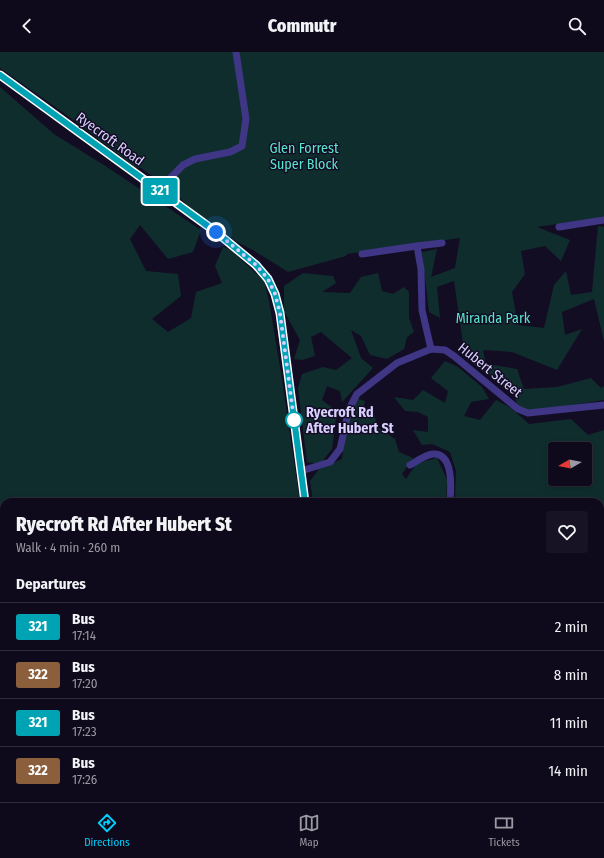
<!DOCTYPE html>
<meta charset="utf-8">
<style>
body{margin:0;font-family:"Fira Sans Condensed",sans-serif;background:#171324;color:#f1f3f6;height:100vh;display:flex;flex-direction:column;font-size:15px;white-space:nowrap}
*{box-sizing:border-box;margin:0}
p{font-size:13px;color:#9b9aa3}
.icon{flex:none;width:22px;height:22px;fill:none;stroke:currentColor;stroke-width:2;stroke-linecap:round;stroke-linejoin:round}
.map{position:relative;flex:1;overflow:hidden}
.panel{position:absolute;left:0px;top:446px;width:604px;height:304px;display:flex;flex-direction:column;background:#0e0a1b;border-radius:12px 12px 0 0;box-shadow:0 2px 6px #0003,0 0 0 1px #2e2b3a}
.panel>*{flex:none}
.badge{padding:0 8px;border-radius:3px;font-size:14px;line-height:26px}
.needle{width:26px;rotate:261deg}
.controls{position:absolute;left:548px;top:390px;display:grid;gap:8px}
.controls a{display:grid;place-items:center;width:44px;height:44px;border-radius:4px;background:#0e0a1b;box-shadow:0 2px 6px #0003,0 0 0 1px #2e2b3a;font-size:20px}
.you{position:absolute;width:20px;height:20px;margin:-10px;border:3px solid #fff;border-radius:50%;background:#1a73e8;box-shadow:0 0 0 6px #1a73e833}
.map>.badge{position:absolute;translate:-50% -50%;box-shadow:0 0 0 2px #fff}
h2{padding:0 16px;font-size:15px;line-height:36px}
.round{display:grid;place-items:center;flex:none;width:42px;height:42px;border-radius:4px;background:#171324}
.headline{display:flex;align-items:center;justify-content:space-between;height:68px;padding:0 16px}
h1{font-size:19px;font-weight:800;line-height:30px}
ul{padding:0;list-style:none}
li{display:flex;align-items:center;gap:12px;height:48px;padding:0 16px;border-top:1px solid #2e2b3a}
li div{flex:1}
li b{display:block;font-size:15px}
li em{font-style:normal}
li .badge{min-width:44px;font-weight:700;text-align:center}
header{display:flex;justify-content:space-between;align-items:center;height:52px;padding:0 16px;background:#0e0a1b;font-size:18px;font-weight:800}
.tabs{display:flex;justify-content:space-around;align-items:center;height:56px;border-top:1px solid #2e2b3a;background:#0e0a1b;font-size:11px;color:#9b9aa3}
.tabs a{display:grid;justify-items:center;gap:2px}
.tabs .current{color:#00d0fb}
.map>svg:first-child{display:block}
.green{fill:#102d2e;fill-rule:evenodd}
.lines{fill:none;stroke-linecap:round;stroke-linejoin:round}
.minor{stroke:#3f3685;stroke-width:7}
.line-casing{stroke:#fff;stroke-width:9}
.line{stroke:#00a3b4;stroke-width:6}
.walk{stroke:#d9d0ff;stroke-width:4;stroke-dasharray:0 7.2}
.stop-dot{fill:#fff;stroke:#00a3b4;stroke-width:2}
.labels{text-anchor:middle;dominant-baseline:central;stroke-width:3;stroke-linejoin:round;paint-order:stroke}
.street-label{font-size:14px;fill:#d9d0ff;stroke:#130d24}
.park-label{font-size:14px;fill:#57e5cc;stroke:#130d24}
.stop-label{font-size:14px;font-weight:bold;fill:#d9d0ff;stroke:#130d24;text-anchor:start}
</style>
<header><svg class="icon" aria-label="back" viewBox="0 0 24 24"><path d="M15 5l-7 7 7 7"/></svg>Commutr<svg class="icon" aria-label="search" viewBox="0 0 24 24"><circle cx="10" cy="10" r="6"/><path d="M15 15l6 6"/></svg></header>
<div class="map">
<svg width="604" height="750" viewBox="0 0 604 750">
<rect width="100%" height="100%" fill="#130d24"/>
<!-- green -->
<g class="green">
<polygon points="0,0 604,0 604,165 537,175 570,188 561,209 545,194 521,199 525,222 512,240 518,273 544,276 554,233 566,219 571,243 592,240 598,174 604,175 604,289 594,247 562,260 565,283 582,277 557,318 512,300 483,298 486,312 517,317 524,337 557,335 591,326 601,336 604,334 604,348 535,359 518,355 514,342 465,305 454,229 437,235 440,266 429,260 422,200 437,197 431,225 455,216 460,186 347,202 346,204 288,220 253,198 237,190 189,155 173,139 141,116 135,115 68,64 0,16"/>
<polygon points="0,35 54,82 107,115 201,178 193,200 168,207 140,173 130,187 146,219 178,222 181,244 152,267 168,280 191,266 196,240 222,231 215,214 223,195 231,198 264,229 269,249 281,321 300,450 4,450 4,692 0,691"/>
<polygon points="303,221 333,224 336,231 322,240 350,241 361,225 378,221 382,239 393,242 404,235 409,240 409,266 414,280 407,285 404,297 387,307 370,303 361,284 351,278 361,306 373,316 342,350 340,339 327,334 322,348 337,359 332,397 320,412 307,410 298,336 302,322 323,315 336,318 352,306 321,280 311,285 315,304 302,308 294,307 300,288 284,259 284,234"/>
<path d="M445,309L458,315L482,335L489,347L471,350L464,364L480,368L496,348L511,356L529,372L571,367L588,383L604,378V458H600V450H577L576,448L571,450H455L456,419L450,400L432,392L422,393L413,378L428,380V365L418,360L405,359L394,345L413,348L423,338L445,351L448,339L431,326ZM555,397H585V427H555Z"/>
<polygon points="355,346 365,349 362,361 373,355 377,375 395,387 399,400 413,406 402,422 406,427 417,411 437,406 447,428 446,450 313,450 310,429 319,417 342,407 345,381"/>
<polygon points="600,477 604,477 604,631 600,644"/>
<polygon points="604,662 604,694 600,696 600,664"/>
<polygon points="41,746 109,746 111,750 41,750"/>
<polygon points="211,746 324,746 324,750 209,750"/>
<polygon points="379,746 394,747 412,746 409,750 376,750"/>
<polygon points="461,746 514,746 517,750 465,750 464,747"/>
<polygon points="560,746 589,746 591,750 561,750"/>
</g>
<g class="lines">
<!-- minor -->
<g class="minor">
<polyline points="0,23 216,180 256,213 268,227 275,242 279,261 305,450"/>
<polyline points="159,138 183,113 195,107 230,100 242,94 246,67 236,0"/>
<polyline points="559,175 604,168"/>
<polyline points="417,194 421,217 422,258 431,297"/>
<polyline points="362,202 417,194 442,191"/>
<path d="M410,413C417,409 425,403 433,402C454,401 451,437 450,450"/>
<polyline points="301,419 330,410 340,397 349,357 357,342 397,311 431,297 445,298 454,304 518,357 528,361 604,353"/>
<polyline points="600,466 604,466"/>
<polyline points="600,576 604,575"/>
<polyline points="0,703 4,702"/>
<polyline points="600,704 604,703"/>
<polyline points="486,746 487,750"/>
<polyline points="333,749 353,746"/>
</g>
</g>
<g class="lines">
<!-- line casing -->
<g class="line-casing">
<polyline id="line" points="0,23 216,180 256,213 268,227 275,242 280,261 305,450"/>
</g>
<!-- line -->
<use href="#line" class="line"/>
<!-- walk -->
<polyline class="walk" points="216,180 256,213 268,227 275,242 280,261 294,368"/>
</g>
<!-- markers -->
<circle class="stop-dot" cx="294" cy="368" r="8"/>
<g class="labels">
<!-- street labels -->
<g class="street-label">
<text transform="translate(110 87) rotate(36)">Ryecroft Road</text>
<text transform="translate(490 318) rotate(39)">Hubert Street</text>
</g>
<!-- park labels -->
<g class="park-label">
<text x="304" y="96">Glen Forrest<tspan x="304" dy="16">Super Block</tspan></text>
<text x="493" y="266">Miranda Park</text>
</g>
<!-- stop labels -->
<g class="stop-label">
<text x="306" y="360">Ryecroft Rd<tspan x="306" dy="16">After Hubert St</tspan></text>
</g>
</g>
</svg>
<div class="controls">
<a><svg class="needle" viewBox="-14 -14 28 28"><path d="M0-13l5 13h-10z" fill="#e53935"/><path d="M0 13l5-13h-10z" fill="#9b9aa3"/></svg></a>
</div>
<div class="you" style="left:216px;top:180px"></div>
<b class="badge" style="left:160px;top:139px;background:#00a3b4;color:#fff">321</b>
<section class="panel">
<div class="headline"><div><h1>Ryecroft Rd After Hubert St</h1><p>Walk · 4 min · 260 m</p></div><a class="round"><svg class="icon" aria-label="heart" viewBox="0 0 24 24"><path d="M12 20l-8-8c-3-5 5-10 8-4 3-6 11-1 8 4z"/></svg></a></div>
<h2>Departures</h2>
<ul>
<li><span class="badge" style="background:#00a3b4;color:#fff">321</span><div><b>Bus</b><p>17:14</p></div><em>2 min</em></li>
<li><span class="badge" style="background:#8b5e3c;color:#fff">322</span><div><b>Bus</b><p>17:20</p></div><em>8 min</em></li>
<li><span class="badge" style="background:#00a3b4;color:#fff">321</span><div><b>Bus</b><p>17:23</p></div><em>11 min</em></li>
<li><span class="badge" style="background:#8b5e3c;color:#fff">322</span><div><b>Bus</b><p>17:26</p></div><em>14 min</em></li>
</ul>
</section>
</div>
<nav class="tabs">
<a class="current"><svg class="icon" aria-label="directions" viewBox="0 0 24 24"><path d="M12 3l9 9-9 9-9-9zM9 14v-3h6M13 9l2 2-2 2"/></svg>Directions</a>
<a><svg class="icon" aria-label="map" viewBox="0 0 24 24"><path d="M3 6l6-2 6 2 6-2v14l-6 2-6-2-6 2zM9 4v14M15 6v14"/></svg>Map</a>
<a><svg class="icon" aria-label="tickets" viewBox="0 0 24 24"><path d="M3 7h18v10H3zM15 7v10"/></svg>Tickets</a>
</nav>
